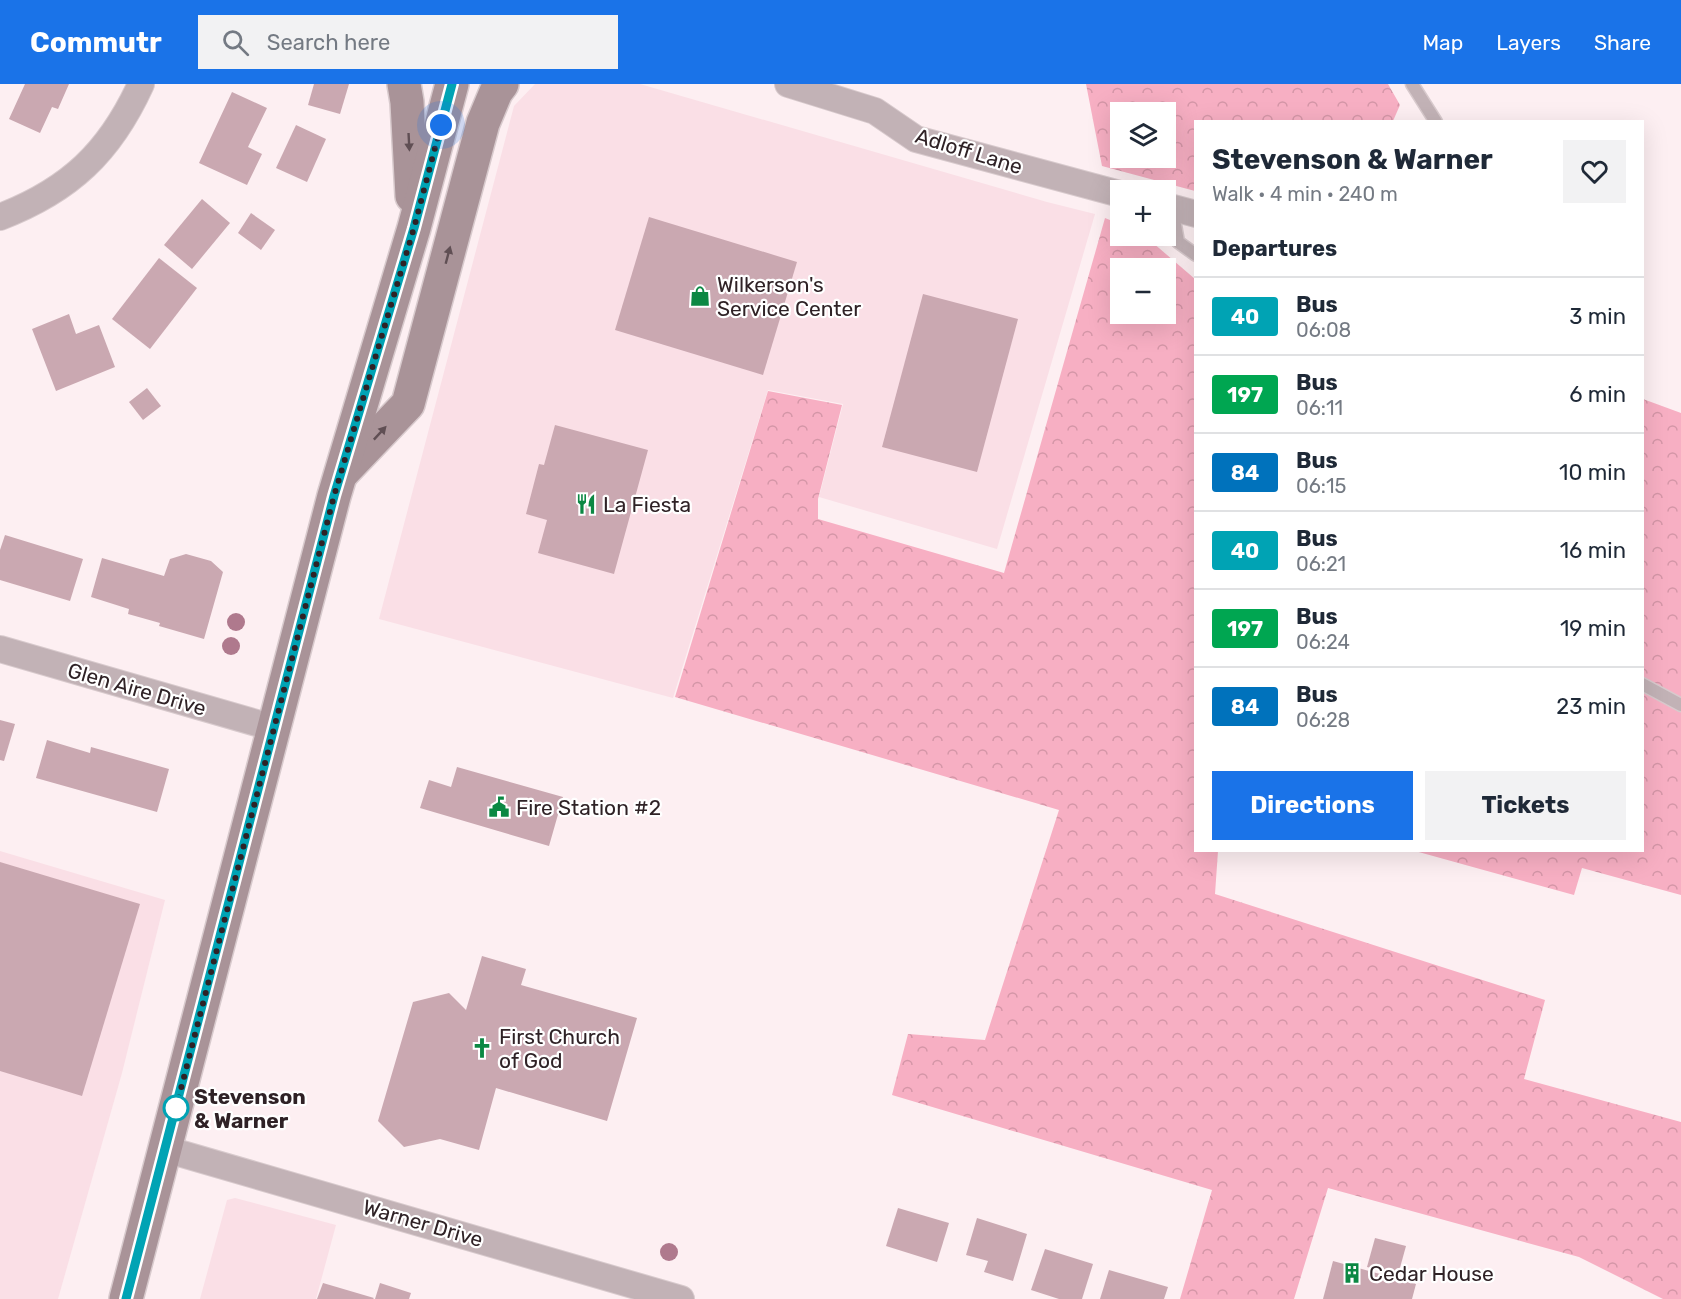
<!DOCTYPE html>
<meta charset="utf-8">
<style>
body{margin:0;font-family:Rubik,sans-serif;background:#f2f2f3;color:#1f2937;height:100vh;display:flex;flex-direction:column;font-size:22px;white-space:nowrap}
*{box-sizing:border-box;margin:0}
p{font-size:20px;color:#747a83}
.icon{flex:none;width:33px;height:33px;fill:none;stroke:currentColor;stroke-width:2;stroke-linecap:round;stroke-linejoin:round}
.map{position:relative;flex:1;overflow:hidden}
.details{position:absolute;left:1194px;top:36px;width:450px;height:732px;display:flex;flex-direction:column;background:#fff;border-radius:0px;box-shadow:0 6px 24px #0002}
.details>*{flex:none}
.badge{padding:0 12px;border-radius:4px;font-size:21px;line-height:39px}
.fabs{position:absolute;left:1110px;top:18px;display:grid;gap:12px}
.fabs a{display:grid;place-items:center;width:66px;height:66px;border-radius:0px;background:#fff;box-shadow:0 6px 24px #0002;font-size:30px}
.you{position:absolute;width:30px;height:30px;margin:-15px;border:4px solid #fff;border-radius:50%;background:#1a73e8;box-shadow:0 0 0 9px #1a73e833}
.map>.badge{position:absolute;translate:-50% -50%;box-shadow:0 0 0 3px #fff}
h2{padding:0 18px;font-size:22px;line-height:54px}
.round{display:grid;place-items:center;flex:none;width:63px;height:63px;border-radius:0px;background:#f2f2f3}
.head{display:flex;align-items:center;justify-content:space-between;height:102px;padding:0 18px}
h1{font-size:28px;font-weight:700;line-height:45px}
.action{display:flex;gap:12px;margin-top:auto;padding:12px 18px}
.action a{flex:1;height:69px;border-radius:0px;background:#1a73e8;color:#fff;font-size:24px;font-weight:700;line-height:69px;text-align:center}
.action a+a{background:#f2f2f3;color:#1f2937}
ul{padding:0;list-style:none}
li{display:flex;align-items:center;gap:18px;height:78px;padding:0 18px;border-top:2px solid #e0e1e3}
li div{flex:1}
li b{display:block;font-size:22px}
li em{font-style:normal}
li .badge{min-width:66px;font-weight:700;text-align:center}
header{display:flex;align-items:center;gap:36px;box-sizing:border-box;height:84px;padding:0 30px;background:#1a73e8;color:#fff}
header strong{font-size:28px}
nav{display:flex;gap:33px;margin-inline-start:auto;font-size:21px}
.search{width:420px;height:54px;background:#f2f2f3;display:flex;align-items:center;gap:15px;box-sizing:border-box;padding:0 21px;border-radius:0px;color:#747a83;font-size:22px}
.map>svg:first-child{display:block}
.built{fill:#fadfe6}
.forest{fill:url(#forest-crowns);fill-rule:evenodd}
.building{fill:#caa8b1}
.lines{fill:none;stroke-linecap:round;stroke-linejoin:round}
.service-casing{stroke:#d8cacd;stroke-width:15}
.minor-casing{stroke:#d8cacd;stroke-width:28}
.secondary-casing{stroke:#d8cacd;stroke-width:36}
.service{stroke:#c2b2b6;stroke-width:12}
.minor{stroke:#c2b2b6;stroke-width:26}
.secondary{stroke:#a99398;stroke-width:33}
.tree{fill:#af798d}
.oneway{fill:#604f54}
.line-casing{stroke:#fff;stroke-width:14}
.line{stroke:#00a3b4;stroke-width:9}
.walk{stroke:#2f2226;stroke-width:6;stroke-dasharray:0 10.8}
.stop-dot{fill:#fff;stroke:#00a3b4;stroke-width:3}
.labels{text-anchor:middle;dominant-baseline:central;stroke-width:4.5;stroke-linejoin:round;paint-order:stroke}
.street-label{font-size:21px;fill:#2f2226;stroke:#fff}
.poi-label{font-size:21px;fill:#2f2226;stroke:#fff;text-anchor:start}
.stop-label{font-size:21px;font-weight:bold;fill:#2f2226;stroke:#fff;text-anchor:start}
</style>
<header>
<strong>Commutr</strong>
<div class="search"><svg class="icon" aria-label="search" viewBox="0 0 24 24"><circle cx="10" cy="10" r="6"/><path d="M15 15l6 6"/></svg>Search here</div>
<nav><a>Map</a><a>Layers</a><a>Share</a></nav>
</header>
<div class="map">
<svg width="1681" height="1215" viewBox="0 0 1681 1215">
<defs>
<pattern id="forest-crowns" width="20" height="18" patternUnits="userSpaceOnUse" patternTransform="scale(1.5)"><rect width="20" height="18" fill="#f7afc3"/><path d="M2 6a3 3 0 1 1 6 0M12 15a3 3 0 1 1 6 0" fill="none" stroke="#d496a7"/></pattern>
</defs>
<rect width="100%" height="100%" fill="#fdeff2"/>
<!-- built -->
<g class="built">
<polygon points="535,0 640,0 1047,118 1095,130 997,465 819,413 843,320 768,306 673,614 379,535 514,22"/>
<polygon points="0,767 165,816 122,989 58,1215 0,1215"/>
<polygon points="235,1114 336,1141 316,1215 200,1215 227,1116"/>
</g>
<!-- forest -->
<g class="forest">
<path d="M1086,0H1388L1400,21L1393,37L1196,38L1195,107L1102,82ZM1166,28V74H1120V28Z"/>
<path d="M1105,134L1120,140V152H1145L1195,195L1196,766L1218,767L1215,810L1545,916L1524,995L1681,1038V1215H1663L1579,1173L1328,1104L1294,1215H1180L1212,1106L892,1011L908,950L985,956L1059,726L675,613L768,307L842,321L818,415V435L1004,489ZM1120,184H1166V230H1120Z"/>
<polygon points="1643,315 1681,329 1681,811 1582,784 1574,811 1415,767 1642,766"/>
</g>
<!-- building -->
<g class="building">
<polygon points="25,0 69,0 58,25 52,23 40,49 9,35"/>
<polygon points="314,0 349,0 340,30 308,21"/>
<polygon points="232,8 267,24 248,63 262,70 247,101 199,79"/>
<polygon points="296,41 326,55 307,98 276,84"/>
<polygon points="202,115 230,139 192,185 164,161"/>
<polygon points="251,129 275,146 261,166 238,149"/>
<polygon points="649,133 797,178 763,291 615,246"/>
<polygon points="159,174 197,204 150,265 112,235"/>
<polygon points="923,210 1018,235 977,388 882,363"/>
<polygon points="69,230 76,250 99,241 115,283 56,307 32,245"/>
<polygon points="147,304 161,322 143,336 129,318"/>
<polygon points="555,341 648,366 614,490 538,469 547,436 526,430 539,380 544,381"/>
<polygon points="5,451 83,475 70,517 0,496 0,466"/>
<polygon points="186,470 211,477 223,488 204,555 159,542 160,539 128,530 129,525 91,513 102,474 164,492 170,475"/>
<polygon points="0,636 15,640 4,677 0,676"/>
<polygon points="47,656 90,669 91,663 169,685 157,728 36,694"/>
<polygon points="457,683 563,713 549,762 420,724 429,696 451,703"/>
<polygon points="0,778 140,820 82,1012 0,987"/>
<polygon points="482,872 526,885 521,901 637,934 607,1037 496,1004 479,1066 440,1055 404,1063 378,1037 413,918 449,909 466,926"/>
<polygon points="898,1124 949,1139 937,1178 886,1162"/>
<polygon points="977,1134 1027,1150 1013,1197 984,1188 988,1177 966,1171"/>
<polygon points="1375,1154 1406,1162 1398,1191 1367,1183"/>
<polygon points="1045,1165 1093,1180 1082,1215 1059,1215 1031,1206"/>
<polygon points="1333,1177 1416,1200 1412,1215 1323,1215"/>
<polygon points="1109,1186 1168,1203 1164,1215 1100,1215"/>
<polygon points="323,1199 374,1214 373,1215 317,1215"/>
<polygon points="380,1199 411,1209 409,1215 375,1215"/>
</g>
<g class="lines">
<!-- service casing -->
<g class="service-casing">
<g id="service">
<polyline points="1412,0 1436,38"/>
<polyline points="1172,124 1178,158 1196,171"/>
<polyline points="1642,600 1681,621"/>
</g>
</g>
<!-- minor casing -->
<g class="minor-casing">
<g id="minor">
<polyline points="788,0 875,27 916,55 1120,110"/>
<polyline points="1166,122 1196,130"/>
<path d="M0,133C70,106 110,68 141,0"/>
<polyline points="0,565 274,644"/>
<polyline points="165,1065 681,1215"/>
</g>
</g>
<!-- secondary casing -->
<g class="secondary-casing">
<g id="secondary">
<polyline points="404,0 407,18 412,112"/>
<polyline points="343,388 408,320 483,39 496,8 502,0"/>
<polyline points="126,1215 334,412 414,144 452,0"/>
</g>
</g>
<!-- service -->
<use href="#service" class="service"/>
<!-- minor -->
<use href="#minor" class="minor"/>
<!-- secondary -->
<use href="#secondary" class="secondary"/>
</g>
<!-- trees -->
<g class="tree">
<circle cx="236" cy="538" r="9"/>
<circle cx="231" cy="562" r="9"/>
<circle cx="669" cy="1168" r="9"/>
</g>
<!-- one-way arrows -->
<defs><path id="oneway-solid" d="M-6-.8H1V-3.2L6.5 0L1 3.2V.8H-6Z" transform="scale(1.5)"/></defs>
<g class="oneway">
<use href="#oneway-solid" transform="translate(409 58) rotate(87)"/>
<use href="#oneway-solid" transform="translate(448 171) rotate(-75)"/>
<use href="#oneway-solid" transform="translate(380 349) rotate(-47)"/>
</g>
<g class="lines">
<!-- line casing -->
<g class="line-casing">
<polyline id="line" points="126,1215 334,412 414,144 452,0"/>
</g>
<!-- line -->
<use href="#line" class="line"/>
<!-- walk -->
<polyline class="walk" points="176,1024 334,412 414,144 441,41"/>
</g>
<!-- icons -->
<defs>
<g id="shop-bare" transform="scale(1.62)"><path d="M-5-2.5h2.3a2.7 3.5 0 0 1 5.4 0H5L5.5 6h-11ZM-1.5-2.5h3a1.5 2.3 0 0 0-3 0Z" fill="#0b8843" stroke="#fff" stroke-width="2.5" paint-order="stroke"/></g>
<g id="restaurant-bare" transform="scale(1.62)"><path d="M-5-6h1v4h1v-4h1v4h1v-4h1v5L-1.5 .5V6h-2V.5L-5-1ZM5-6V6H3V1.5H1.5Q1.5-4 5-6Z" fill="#0b8843" stroke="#fff" stroke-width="2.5" paint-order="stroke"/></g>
<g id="civic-bare" transform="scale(1.62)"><path d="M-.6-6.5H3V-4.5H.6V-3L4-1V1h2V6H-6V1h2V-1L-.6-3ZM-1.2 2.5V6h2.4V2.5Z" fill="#0b8843" stroke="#fff" stroke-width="2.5" paint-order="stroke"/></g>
<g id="church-bare" transform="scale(1.62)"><path d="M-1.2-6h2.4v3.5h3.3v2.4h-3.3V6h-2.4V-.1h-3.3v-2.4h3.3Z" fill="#0b8843" stroke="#fff" stroke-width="2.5" paint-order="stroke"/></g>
<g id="building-bare" transform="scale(1.62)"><path d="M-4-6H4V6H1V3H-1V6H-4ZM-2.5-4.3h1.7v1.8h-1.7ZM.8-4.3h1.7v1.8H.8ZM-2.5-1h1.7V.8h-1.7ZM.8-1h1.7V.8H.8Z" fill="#0b8843" stroke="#fff" stroke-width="2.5" paint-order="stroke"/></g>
</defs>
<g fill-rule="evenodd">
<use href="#shop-bare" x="700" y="212"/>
<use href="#restaurant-bare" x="586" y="420"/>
<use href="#civic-bare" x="499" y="723"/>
<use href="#church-bare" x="482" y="964"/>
<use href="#building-bare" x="1352" y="1189"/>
</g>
<!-- markers -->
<circle class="stop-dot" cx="176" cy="1024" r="12"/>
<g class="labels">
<!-- street labels -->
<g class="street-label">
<text transform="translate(969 67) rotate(17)">Adloff Lane</text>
<text transform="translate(137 605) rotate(16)">Glen Aire Drive</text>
<text transform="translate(423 1139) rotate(16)">Warner Drive</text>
</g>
<!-- poi labels -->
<g class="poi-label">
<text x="717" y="200">Wilkerson's<tspan x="717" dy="24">Service Center</tspan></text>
<text x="603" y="420">La Fiesta</text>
<text x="516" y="723">Fire Station #2</text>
<text x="499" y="952">First Church<tspan x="499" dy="24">of God</tspan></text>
<text x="1369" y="1189">Cedar House</text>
</g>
<!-- stop labels -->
<g class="stop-label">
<text x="194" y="1012">Stevenson<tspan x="194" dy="24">&amp; Warner</tspan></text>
</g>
</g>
</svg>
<div class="fabs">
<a><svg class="icon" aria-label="layers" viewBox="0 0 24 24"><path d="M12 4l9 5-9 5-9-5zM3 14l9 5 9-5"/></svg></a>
<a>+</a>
<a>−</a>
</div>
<div class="you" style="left:441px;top:41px"></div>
<section class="details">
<div class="head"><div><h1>Stevenson &amp; Warner</h1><p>Walk · 4 min · 240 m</p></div><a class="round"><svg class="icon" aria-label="heart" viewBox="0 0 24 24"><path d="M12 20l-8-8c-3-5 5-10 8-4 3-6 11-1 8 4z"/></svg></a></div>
<h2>Departures</h2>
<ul>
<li><span class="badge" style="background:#00a3b4;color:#fff">40</span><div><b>Bus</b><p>06:08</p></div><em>3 min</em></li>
<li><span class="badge" style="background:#00a651;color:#fff">197</span><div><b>Bus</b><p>06:11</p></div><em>6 min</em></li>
<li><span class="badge" style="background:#0072bc;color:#fff">84</span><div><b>Bus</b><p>06:15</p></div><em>10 min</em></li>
<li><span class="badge" style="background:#00a3b4;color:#fff">40</span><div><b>Bus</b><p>06:21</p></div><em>16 min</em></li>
<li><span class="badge" style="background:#00a651;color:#fff">197</span><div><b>Bus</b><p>06:24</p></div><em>19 min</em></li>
<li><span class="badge" style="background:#0072bc;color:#fff">84</span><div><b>Bus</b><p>06:28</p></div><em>23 min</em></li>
</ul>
<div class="action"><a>Directions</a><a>Tickets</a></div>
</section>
</div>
